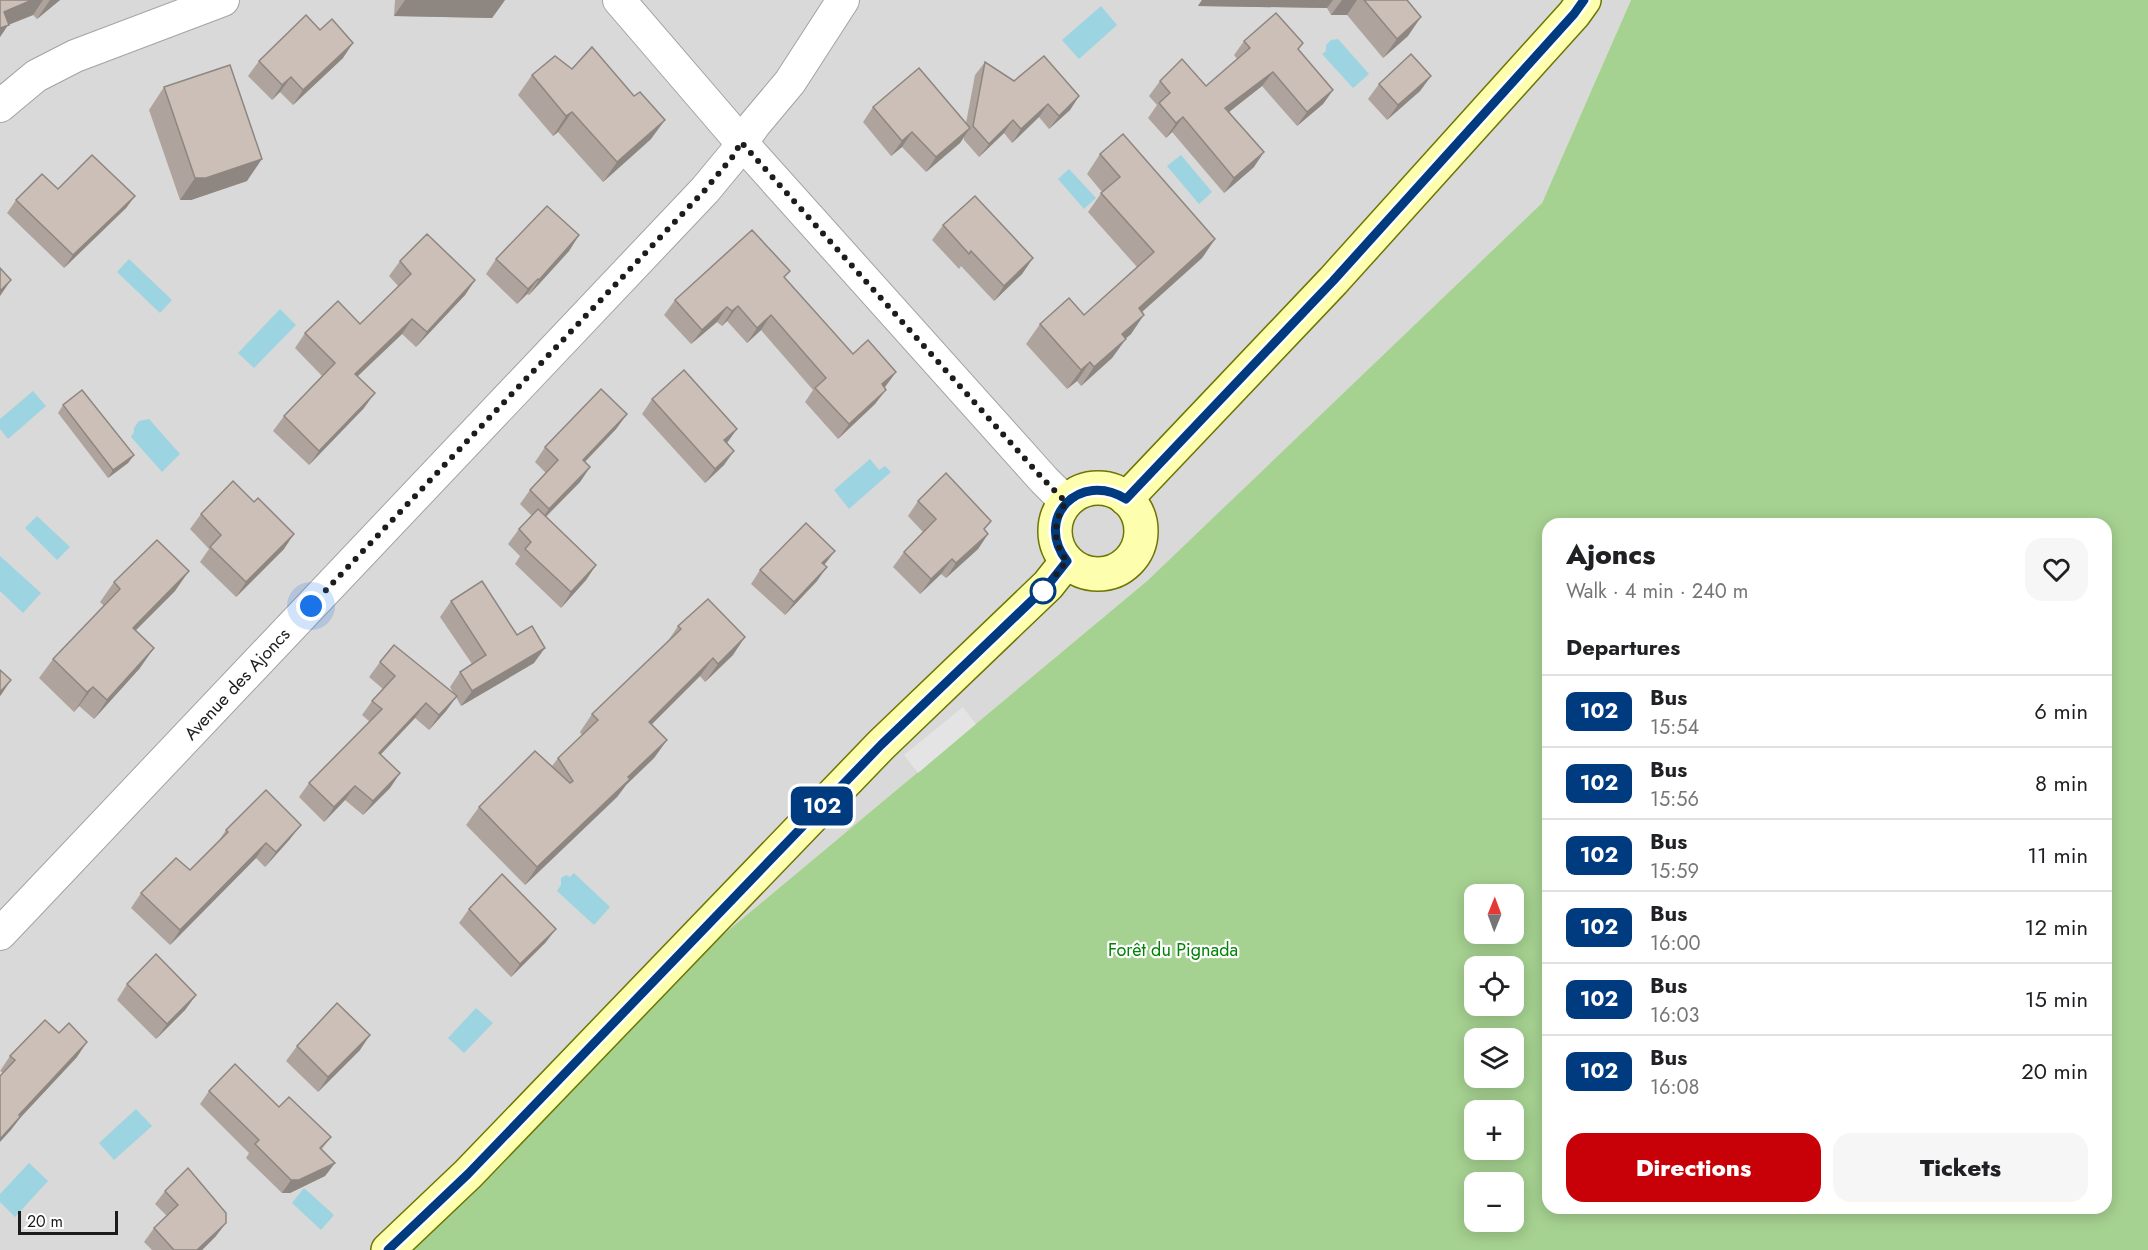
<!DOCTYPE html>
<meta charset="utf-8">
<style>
body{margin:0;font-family:Jost,sans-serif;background:#f6f6f6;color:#202124;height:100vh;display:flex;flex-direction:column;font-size:22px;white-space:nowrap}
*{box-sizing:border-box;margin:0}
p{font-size:20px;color:#757577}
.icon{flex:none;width:33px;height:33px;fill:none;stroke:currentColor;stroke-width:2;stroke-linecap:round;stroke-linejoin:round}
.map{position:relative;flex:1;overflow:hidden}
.drawer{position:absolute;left:1542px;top:518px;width:570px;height:696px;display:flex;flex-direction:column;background:#fff;border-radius:18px;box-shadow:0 3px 15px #0003}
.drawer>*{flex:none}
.badge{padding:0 12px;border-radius:9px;font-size:21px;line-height:39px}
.needle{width:39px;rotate:1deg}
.controls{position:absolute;left:1464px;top:884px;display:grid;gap:12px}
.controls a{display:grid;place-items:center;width:60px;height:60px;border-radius:12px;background:#fff;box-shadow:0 3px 15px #0003;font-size:30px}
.scale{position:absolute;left:18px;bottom:15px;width:100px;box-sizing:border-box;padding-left:6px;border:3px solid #1c1c1c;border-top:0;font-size:16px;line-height:21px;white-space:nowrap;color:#1c1c1c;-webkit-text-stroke:4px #fff;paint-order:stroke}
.you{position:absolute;width:30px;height:30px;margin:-15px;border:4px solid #fff;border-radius:50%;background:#1a73e8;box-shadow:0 0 0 9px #1a73e833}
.map>.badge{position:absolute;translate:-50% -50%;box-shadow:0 0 0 3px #fff}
h2{padding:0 24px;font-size:22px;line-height:54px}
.round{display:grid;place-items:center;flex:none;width:63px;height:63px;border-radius:18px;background:#f6f6f6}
.head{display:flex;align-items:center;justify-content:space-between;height:102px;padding:0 24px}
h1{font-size:28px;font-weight:800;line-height:45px}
.button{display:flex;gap:12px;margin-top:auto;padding:12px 24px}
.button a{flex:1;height:69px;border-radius:18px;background:#c80007;color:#fff;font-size:24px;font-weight:800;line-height:69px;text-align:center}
.button a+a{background:#f6f6f6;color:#202124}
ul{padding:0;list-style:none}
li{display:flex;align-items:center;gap:18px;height:72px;padding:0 24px;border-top:2px solid #e0e0e0}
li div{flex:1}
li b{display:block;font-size:22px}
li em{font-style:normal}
li .badge{min-width:66px;font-weight:700;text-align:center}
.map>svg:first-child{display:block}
.residential{fill:#dad9d9}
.forest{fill:#a6d291;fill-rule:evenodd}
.parking{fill:#e4e4e4}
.water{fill:#9cd4e1}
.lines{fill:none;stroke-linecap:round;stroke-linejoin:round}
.street-casing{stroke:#a3a3a3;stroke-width:34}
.secondary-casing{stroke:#6d7600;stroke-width:36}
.street{stroke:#fff;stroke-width:32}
.secondary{stroke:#feffae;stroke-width:33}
.wall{fill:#afa49d}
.shaded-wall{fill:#8e8680}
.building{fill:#cbbfb7;stroke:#8e8680;stroke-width:1.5}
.line-casing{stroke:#fff;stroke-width:14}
.line{stroke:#003b80;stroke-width:9}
.walk{stroke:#1c1c1c;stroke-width:6;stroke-dasharray:0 10.8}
.stop-dot{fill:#fff;stroke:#003b80;stroke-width:3}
.labels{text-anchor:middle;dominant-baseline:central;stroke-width:4.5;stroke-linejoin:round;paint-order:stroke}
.street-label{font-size:18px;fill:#1c1c1c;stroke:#fff}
.park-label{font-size:18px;fill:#028308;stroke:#fff}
</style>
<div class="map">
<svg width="2148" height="1250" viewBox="0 0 2148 1250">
<rect width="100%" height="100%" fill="#efe9e1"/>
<!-- residential -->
<polygon class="residential" points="0,0 1631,0 1542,203 1147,581 549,1080 382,1250 0,1250"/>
<!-- forest -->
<path class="forest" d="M1631,0H2148V1250H382L549,1080L1147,581L1542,203ZM1548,524H2106V1208H1548ZM1474,894H1514V933H1474ZM1474,966H1514V1005H1474ZM1474,1038H1514V1077H1474ZM1474,1110H1514V1149H1474ZM1474,1182H1514V1221H1474Z"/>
<!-- parking -->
<polygon class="parking" points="963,707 976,724 918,773 904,755"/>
<!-- water -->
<g class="water">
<polygon points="1101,6 1117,25 1079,59 1062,40"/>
<polygon points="1338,39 1369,74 1353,88 1322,54 1326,51 1326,45 1331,40"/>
<polygon points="1181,155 1212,192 1199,204 1167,166"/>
<polygon points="1069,169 1096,198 1084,209 1058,179"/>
<polygon points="129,259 172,300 160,313 117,272"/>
<polygon points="280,309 296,325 254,368 238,353"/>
<polygon points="33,391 46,406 8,439 0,429 0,419"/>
<polygon points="149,419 180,454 162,472 131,437 134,432 134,428 139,421"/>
<polygon points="870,459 879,470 885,466 891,472 849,509 834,490"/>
<polygon points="37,516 70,547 57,560 25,528"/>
<polygon points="0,556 41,593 23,613 0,591"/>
<polygon points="574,873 610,907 594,925 557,891 561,885 561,878 566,875 570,877"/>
<polygon points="476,1008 493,1023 464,1053 448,1038"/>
<polygon points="136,1109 152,1126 114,1160 99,1143"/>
<polygon points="29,1163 48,1181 15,1217 0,1202 0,1194"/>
<polygon points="304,1188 334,1215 321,1230 292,1203"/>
</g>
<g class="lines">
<!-- street casing -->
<g class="street-casing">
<g id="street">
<polyline points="619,0 741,142 1044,480 1066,502"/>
<polyline points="0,106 36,76 75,56 223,0"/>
<polyline points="0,934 705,190 734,155 754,125 790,82 843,0"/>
</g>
</g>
<!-- secondary casing -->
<g class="secondary-casing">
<g id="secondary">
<circle cx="1098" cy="531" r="43"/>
<polyline points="1126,499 1333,281 1574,14 1584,0"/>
<polyline points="388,1250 468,1174 881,745 1048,585 1067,561"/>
</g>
</g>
<!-- street -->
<use href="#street" class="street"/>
<!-- secondary -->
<use href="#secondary" class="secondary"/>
</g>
<!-- wall -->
<g class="wall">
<polygon points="0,0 60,0 37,19 33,15 8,25 0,37"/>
<polygon points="395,0 505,0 492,18 394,16"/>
<polygon points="1202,0 1407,0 1408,36 1383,58 1347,15 1331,15 1327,8 1198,6"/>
<polygon points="1244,41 1299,50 1333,90 1323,104 1297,126 1262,86 1229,112 1254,167 1224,193 1172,132 1166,138 1148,118 1157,105 1149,96 1160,81 1206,86 1237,59 1234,55"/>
<polygon points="343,58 293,105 280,92 272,100 248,76 259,61"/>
<polygon points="985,62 1014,81 1079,96 1070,110 1049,129 1039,117 1012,143 1004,133 979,157 964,140 964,137 960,143 926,172 902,147 891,156 863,122 873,107 966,123 975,75"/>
<polygon points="532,75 651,139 603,182 558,132 553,136 518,95"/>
<polygon points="1431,76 1420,91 1387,120 1368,99 1379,84"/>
<polygon points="164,87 247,181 191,200 180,200 149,110"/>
<polygon points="1100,154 1215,239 1202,258 1142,312 1131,334 1125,339 1112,358 1081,386 1077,381 1067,389 1026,344 1040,324 1084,315 1137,267 1088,212 1102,192 1087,174"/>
<polygon points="58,189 135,196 126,208 64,268 7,213 16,200"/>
<polygon points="943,225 1033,258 1022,274 994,301 961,266 959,269 932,240"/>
<polygon points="579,235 569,251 529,295 527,294 517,304 486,274 496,259"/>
<polygon points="400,261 475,280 465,295 416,347 402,334 357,377 364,408 309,465 273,431 284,416 322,376 295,348 305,333 360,324 399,287 389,276"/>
<polygon points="785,279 853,354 896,372 884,388 875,404 838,439 805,402 813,390 761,330 747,343 727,321 722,326 717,322 691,344 664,315 675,300"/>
<polygon points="652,399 727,444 724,465 705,483 642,414"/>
<polygon points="63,405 134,455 128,463 108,478 58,413"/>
<polygon points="627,414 616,429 585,462 590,467 580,482 546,517 596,565 586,580 561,608 515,564 520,556 508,544 519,529 532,516 520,504 530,490 546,473 535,462 545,447"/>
<polygon points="918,501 985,530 988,534 978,549 946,578 941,574 920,594 893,567 904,552 923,532 908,516"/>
<polygon points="201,514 284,549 236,597 200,562 209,549 190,529"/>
<polygon points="824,565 817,581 785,615 751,584 760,570"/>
<polygon points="114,582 175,591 136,630 140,668 94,719 79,706 74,712 39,678 53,659 104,606 100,602"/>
<polygon points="451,601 534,663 461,706 456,697 446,711 429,730 415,718 380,755 400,773 390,788 363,815 345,800 324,822 299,797 309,783 370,722 362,715 372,701 383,689 369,677 380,662 454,694 450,687 460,672 472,664 440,617"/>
<polygon points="678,626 733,655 705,682 700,676 652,724 667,740 654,758 626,785 617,797 525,885 466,825 479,807 552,766 558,758 582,735 580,732 592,714 666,644"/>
<polygon points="226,830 290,839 265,867 256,858 170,945 131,908 141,893 190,870 218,842"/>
<polygon points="469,909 546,942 511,977 459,923"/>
<polygon points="127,984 196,995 185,1010 156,1039 117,1000"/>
<polygon points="297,1046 360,1050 318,1092 286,1061"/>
<polygon points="10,1056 77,1057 20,1118 10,1131 3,1073 0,1071"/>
<polygon points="209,1091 279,1107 331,1137 322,1149 335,1163 325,1176 290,1193 282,1193 246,1158 249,1153 200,1104"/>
<polygon points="165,1191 216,1236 202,1250 152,1250 144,1242 154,1228 167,1216 155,1204"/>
</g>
<!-- shaded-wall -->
<g class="shaded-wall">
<polygon points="32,0 43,0 33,15 8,25 0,37 0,17 4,12"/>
<polygon points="50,0 60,0 37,19"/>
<polygon points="405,0 505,0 492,18 394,16"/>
<polygon points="1202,0 1333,0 1327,8 1198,6"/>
<polygon points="1342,0 1357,0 1347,15 1331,15"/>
<polygon points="1421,17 1408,36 1383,58 1397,39"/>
<polygon points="353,43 343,58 293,105 303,90"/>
<polygon points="1273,72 1262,86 1215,123 1225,108"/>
<polygon points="1431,76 1420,91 1387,120 1398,105"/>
<polygon points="291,77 280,92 272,100 282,85"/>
<polygon points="1333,90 1323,104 1297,126 1307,112"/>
<polygon points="1079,96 1070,110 1049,129 1059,116"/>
<polygon points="1048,104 1039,117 1012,143 1021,129"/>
<polygon points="572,112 558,132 553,136 566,116"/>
<polygon points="1183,117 1172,132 1166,138 1176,123"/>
<polygon points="665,120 651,139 603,182 617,162"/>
<polygon points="1013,120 1004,133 979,157 989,144"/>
<polygon points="970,128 960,143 926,172 936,157"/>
<polygon points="912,132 902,147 891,156 902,141"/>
<polygon points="1264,152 1254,167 1224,193 1234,178"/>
<polygon points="262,159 247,181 191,200 180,200 195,178"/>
<polygon points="135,196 126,208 64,268 73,255"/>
<polygon points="579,235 569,251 529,295 539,280"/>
<polygon points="1215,239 1202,258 1125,327 1139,308"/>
<polygon points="1033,258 1022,274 994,301 1004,286"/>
<polygon points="538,279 527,294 517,304 528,289"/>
<polygon points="11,280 0,296 0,291"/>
<polygon points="475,280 465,295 416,347 427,332"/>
<polygon points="738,306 727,321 722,326 732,311"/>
<polygon points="727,307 717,322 691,344 702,330"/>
<polygon points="771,315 761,330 747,343 757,328"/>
<polygon points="1144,315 1131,334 1109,353 1122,334"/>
<polygon points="412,319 402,334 344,389 355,374"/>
<polygon points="1126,339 1112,358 1081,386 1094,367"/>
<polygon points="1090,362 1077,381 1067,389 1081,370"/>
<polygon points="896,372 885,387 871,399 882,384"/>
<polygon points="886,390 875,404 838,439 849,424"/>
<polygon points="375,393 364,408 309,465 319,451"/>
<polygon points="627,414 616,429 573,474 583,460"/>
<polygon points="737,429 727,443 724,440"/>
<polygon points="734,451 724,465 705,483 715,469"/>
<polygon points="134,455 128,463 108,478 113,470"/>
<polygon points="590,467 580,482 539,523 549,509"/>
<polygon points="294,534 284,549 236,597 246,582"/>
<polygon points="988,534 978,549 946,578 956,563"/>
<polygon points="835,551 825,564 813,576 822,563"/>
<polygon points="952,559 941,574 920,594 931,579"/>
<polygon points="596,565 586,580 561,608 571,592"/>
<polygon points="827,567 817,581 785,615 794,602"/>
<polygon points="189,571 175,591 119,647 133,628"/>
<polygon points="745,637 733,655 705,682 718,664"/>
<polygon points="154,648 140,668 94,719 107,700"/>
<polygon points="545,648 534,663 461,706 472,691"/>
<polygon points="713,658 700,676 637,739 649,722"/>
<polygon points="11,680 1,695 0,696 0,692"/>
<polygon points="93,687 79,706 74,712 87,692"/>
<polygon points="457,696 446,711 429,730 439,715"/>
<polygon points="426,703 415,718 368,768 379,753"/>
<polygon points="667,740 654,758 626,785 617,797 525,885 537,867 628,777"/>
<polygon points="400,773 390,788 363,815 373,801"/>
<polygon points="355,786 345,800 324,822 334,807"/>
<polygon points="301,825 290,839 265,867 276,852"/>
<polygon points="266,843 256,858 170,945 180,930"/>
<polygon points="556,929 546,942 511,977 520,964"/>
<polygon points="196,995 185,1010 156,1039 167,1024"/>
<polygon points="370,1035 360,1050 318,1092 328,1077"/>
<polygon points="87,1042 77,1057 20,1118 10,1131 0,1142 0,1139 19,1115"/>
<polygon points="335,1163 325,1176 290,1193 282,1193 291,1180"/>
<polygon points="226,1223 216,1236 202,1250 197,1250"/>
</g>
<!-- building -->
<g class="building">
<polygon points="0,0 32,0 4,12 9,25 0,28"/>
<polygon points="1364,0 1407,0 1421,17 1397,39"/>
<polygon points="1276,13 1303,43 1298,49 1333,90 1307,112 1273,72 1225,108 1264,152 1234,178 1183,117 1176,123 1159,103 1170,93 1160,81 1182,59 1206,86 1250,48 1244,41"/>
<polygon points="306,15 320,30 332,19 353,43 303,90 291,77 282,85 259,61"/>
<polygon points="592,47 634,96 640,92 665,120 617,162 572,112 566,116 532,75 555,56 572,69"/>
<polygon points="1411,54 1431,76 1398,105 1379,84"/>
<polygon points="1044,56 1079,96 1059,116 1048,104 1021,129 1013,120 989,144 973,126 985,62 1014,81"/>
<polygon points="230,65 262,159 206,178 195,178 164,87"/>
<polygon points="919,68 970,128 936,157 912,132 902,141 873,107"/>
<polygon points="1123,134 1215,239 1139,308 1144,315 1122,334 1126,339 1094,367 1090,362 1081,370 1040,324 1069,298 1084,315 1154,252 1101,193 1120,177 1100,154"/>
<polygon points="92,155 135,196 73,255 16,200 42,174 58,189"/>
<polygon points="975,196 1033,258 1004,286 971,251 969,254 943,225"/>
<polygon points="547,206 579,235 539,280 538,279 528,289 496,259"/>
<polygon points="752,230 790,271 784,277 853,354 868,340 896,372 882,384 886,390 849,424 815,388 826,378 771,315 757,328 738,306 732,311 727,307 702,330 675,300"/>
<polygon points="427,234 475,280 427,332 412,319 355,374 375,393 319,451 284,416 335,363 305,333 338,301 360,324 411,274 400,261"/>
<polygon points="0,268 11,280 0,291"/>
<polygon points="684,370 737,429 724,440 734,451 715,469 652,399"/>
<polygon points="601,389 627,414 583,460 590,467 549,509 530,490 558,460 545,447"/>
<polygon points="82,390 134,455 113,470 63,405"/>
<polygon points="946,473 991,521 984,529 988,534 956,563 952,559 931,579 904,552 936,519 918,501"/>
<polygon points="233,481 254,502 258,498 294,534 246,582 210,547 221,535 201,514"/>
<polygon points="538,509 596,565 571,592 525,549 531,542 519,529"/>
<polygon points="806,523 835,551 822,563 827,567 794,602 760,570"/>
<polygon points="157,540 189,571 133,628 154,648 107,700 93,687 87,692 53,659 120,589 114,582"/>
<polygon points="482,581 517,635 532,626 545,648 472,691 460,672 486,655 451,601"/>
<polygon points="708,599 745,637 718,664 713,658 649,722 667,740 628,777 630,779 537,867 479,807 535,751 570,783 573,781 558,758 598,720 592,714 681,629 678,626"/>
<polygon points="394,645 457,696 439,715 426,703 379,753 400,773 373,801 355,786 334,807 309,783 382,709 372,701 395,676 380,662"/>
<polygon points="0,670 11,680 0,692"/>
<polygon points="266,790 301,825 276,852 266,843 180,930 141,893 176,858 190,870 228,832 226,830"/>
<polygon points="502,874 556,929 520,964 469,909"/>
<polygon points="156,954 196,995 167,1024 127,984"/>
<polygon points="337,1003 370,1035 328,1077 297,1046"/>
<polygon points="45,1020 59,1033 69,1023 87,1042 19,1115 20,1117 0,1139 0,1076 15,1060 10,1056"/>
<polygon points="235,1064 279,1107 289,1097 331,1137 320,1148 335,1163 299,1180 291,1180 255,1144 259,1140 209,1091"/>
<polygon points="188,1168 226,1213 226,1223 197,1250 174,1250 154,1228 178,1205 165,1191"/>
</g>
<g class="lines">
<!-- line casing -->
<g class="line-casing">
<path id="line" d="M388,1250L468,1174L881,745L1048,585L1067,561C1033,518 1080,470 1126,499L1333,281L1574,14L1584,0"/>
</g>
<!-- line -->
<use href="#line" class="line"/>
<!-- walk -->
<path class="walk" d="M311,606L705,190L734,155L741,142L1044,480L1066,502C1053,522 1052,542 1067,561L1043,591"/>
</g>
<!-- markers -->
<circle class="stop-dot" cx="1043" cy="591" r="12"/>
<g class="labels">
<!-- street labels -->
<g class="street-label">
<text transform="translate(237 684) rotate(-47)">Avenue des Ajoncs</text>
</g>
<!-- park labels -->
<g class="park-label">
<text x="1173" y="950">Forêt du Pignada</text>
</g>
</g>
</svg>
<div class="controls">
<a><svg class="needle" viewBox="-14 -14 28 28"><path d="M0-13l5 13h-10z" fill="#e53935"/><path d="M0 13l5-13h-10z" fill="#757577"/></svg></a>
<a><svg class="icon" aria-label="locate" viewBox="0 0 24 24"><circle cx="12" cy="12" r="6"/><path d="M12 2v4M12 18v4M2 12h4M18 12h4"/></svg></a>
<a><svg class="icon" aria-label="layers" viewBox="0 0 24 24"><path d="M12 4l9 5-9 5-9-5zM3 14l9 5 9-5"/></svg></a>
<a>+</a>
<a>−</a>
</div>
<div class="scale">20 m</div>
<div class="you" style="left:311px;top:606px"></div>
<b class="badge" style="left:822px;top:806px;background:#003b80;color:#fff">102</b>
<section class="drawer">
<div class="head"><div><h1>Ajoncs</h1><p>Walk · 4 min · 240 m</p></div><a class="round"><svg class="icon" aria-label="heart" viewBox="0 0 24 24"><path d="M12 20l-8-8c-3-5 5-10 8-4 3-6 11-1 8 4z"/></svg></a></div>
<h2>Departures</h2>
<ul>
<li><span class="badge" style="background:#003b80;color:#fff">102</span><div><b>Bus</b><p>15:54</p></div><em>6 min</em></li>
<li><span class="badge" style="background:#003b80;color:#fff">102</span><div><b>Bus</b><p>15:56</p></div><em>8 min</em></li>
<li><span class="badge" style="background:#003b80;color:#fff">102</span><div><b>Bus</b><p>15:59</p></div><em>11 min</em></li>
<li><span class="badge" style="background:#003b80;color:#fff">102</span><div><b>Bus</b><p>16:00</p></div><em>12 min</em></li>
<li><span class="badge" style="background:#003b80;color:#fff">102</span><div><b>Bus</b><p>16:03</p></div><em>15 min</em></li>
<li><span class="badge" style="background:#003b80;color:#fff">102</span><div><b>Bus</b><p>16:08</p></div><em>20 min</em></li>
</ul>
<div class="button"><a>Directions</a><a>Tickets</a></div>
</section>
</div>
